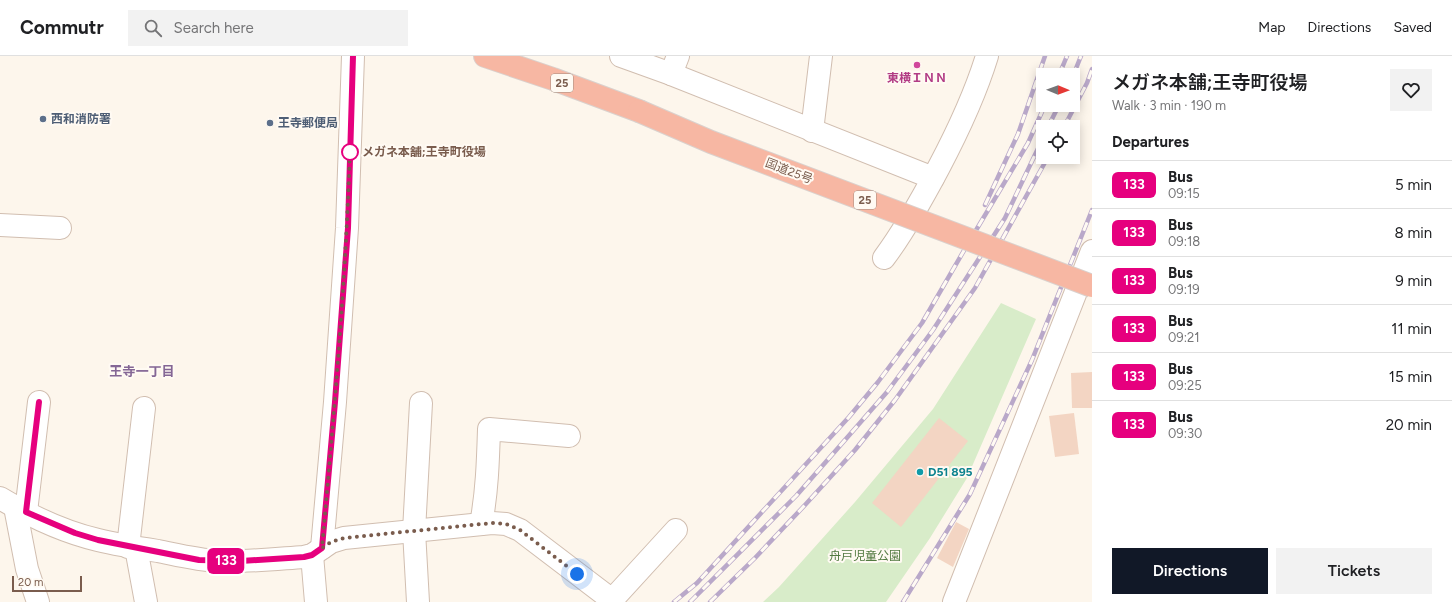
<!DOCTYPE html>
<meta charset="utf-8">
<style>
body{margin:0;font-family:Figtree,"Noto Sans JP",sans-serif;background:#f2f2f2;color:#202124;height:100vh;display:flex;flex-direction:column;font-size:15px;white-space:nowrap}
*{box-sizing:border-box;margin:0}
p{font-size:13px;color:#757577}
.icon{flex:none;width:22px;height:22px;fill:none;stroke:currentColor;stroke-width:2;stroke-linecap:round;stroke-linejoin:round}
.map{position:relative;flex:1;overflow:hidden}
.sheet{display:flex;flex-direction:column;background:#fff;width:360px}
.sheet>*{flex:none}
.badge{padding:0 8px;border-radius:6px;font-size:14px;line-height:26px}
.needle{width:26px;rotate:91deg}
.fabs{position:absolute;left:1036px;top:12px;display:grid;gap:8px}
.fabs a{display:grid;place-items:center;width:44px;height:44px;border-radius:0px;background:#fff;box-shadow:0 2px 10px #0003;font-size:20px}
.scale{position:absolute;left:12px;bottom:10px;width:70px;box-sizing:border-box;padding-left:4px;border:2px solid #7a5c4d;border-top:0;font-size:11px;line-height:14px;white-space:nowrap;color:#7a5c4d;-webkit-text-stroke:3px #fffaf3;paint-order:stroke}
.you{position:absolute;width:20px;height:20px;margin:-10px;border:3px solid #fff;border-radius:50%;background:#1a73e8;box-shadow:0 0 0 6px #1a73e833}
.map>.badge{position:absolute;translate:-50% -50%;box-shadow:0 0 0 2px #fff}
h2{padding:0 20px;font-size:15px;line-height:36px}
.round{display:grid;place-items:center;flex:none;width:42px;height:42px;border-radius:0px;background:#f2f2f2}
.headline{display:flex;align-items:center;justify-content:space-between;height:68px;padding:0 20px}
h1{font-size:19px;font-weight:600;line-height:30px}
.cta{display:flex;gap:8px;margin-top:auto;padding:8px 20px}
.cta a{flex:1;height:46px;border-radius:0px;background:#111827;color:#fff;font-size:16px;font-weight:600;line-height:46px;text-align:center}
.cta a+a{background:#f2f2f2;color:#202124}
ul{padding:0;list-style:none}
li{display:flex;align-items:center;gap:12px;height:48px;padding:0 20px;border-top:1px solid #e0e0e0}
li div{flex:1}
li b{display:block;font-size:15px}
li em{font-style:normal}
li .badge{min-width:44px;font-weight:700;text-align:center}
header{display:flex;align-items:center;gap:24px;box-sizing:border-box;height:56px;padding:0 20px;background:#fff;border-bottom:1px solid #e0e0e0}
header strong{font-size:19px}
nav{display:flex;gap:22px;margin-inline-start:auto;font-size:14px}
.search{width:280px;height:36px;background:#f2f2f2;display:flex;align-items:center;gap:10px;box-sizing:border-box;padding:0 14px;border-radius:0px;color:#757577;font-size:15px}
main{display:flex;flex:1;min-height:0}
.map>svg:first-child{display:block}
.green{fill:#d8ecc9}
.building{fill:#f3d5c3}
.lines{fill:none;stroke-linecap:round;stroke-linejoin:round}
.minor-casing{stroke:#d1beb0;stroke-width:24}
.highway-casing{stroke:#dad1cd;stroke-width:24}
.minor{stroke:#fff;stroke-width:22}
.highway{stroke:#f7b7a3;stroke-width:22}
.rail-casing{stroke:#b9a8c9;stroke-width:4.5}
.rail{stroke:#fffaf3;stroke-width:3;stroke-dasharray:9;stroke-linecap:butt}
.highway-bridge-casing{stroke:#dad1cd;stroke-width:24;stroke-linecap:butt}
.highway-bridge{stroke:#f7b7a3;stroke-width:22}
.line-casing{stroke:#fff;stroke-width:9}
.line{stroke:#e6007e;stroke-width:6}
.walk{stroke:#7a5c4d;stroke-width:4;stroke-dasharray:0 7.2}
.hotel-dot{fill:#d1479c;stroke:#fffaf3;stroke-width:1.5}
.service-dot{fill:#5c6f8a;stroke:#fffaf3;stroke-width:1.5}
.stop-dot{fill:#fff;stroke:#e6007e;stroke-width:2}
.culture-dot{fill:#0f9aa8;stroke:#fffaf3;stroke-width:1.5}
.labels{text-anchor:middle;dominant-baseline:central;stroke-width:4;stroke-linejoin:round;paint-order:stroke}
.shield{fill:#fffaf3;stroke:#a28b7f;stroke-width:1}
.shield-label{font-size:11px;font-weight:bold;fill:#7a5c4d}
.hotel-label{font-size:12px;font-weight:bold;fill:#b23c85;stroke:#fffaf3}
.service-label{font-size:12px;font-weight:bold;fill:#4e5e75;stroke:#fffaf3;text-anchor:start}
.stop-label{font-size:12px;font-weight:bold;fill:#7a5c4d;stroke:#fffaf3;text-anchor:start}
.street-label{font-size:12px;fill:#7a5c4d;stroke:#fffaf3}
.culture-label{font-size:12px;font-weight:bold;fill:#0d838f;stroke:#fffaf3;text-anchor:start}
.park-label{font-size:12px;fill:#537a41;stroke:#fffaf3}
.neighbourhood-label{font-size:13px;font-weight:bold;fill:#846695;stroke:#fffaf3}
</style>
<header>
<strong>Commutr</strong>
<div class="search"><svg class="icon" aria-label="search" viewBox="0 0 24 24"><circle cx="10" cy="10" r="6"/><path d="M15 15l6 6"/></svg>Search here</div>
<nav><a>Map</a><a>Directions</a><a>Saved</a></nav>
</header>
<main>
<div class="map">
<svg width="1092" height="546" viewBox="0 0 1092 546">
<rect width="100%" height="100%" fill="#fdf6ec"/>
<!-- green -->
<polygon class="green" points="1001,247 1036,263 967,422 930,482 886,546 763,546 779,531 855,446 933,353"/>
<!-- building -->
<g class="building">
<polygon points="1092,316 1092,352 1072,352 1071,317"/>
<polygon points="1074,357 1079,398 1055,401 1049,360"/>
<polygon points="939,362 968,385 901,471 872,447"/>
<polygon points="956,466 969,473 953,511 937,502"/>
</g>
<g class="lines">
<!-- minor casing -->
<g class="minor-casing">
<g id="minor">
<polyline points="621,0 671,18 933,122"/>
<polyline points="671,18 678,0"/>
<polyline points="812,75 821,0"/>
<polyline points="0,169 60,172"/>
<path d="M884,202C905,174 922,143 939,111C958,75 975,39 987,0"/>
<path d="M0,442C30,460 64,476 98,484C118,489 138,492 158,495C178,499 198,504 218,505C247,506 275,503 304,501L312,499L331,486L344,482L492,467L506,468L520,474L612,544L676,474"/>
<polyline points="15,451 27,513 38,546"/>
<polyline points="26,456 39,346"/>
<path d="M481,468C487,436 488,406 489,373L569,380"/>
<polyline points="128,491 144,352"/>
<polyline points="136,492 146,546"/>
<polyline points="322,492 335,346 347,172 353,0"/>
<polyline points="312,499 316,546"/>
<polyline points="418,546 414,475 421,347"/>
<polyline points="954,546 1092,195"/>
</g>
</g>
<!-- highway casing -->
<g class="highway-casing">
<polyline id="highway" points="485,0 553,23 639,55"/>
</g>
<!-- minor -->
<use href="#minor" class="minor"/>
<!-- highway -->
<use href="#highway" class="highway"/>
<!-- rail casing -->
<g class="rail-casing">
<g id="rail">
<polyline points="1059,19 1067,0"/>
<polyline points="1073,20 1081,0"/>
<polyline points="1048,71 1059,49"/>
<polyline points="1064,71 1087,27 1092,13"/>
<polyline points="985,149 1018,78 1045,0"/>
<polyline points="674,546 697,527 849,361 878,326 922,267 966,191 1028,87 1045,49"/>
<polyline points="690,546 796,440 887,336 933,274 1005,162 1043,82"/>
<polyline points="710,546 755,502 805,449 855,394 895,344 975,232 1048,101"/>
<polyline points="903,546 970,438 1032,304 1092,154"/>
</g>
</g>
<!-- rail -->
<use href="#rail" class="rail"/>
<!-- highway-bridge casing -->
<g class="highway-bridge-casing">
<polyline id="highway-bridge" points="639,55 711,86 1092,230"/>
</g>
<!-- highway-bridge -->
<use href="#highway-bridge" class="highway-bridge"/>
</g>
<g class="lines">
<!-- line casing -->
<g class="line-casing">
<polyline id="line" points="39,346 26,456 75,477 98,484 199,504 241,505 304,501 312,499 322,492 335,346 348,172 353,0"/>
</g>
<!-- line -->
<use href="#line" class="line"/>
<!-- walk -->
<path class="walk" d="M350,96V90C346,224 334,358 322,492L331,486L344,482L492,467L506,468L520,474L577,518"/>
</g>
<!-- markers -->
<circle class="hotel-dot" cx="917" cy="9" r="4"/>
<g class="service-dot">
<circle cx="43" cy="63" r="4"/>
<circle cx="270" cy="67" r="4"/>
</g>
<circle class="stop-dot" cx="350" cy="96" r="8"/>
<circle class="culture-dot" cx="920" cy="416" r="4"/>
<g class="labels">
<!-- shield labels -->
<g class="shield">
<rect x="551" y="18" width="22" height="18" rx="3"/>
<rect x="854" y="135" width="22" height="18" rx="3"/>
</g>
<g class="shield-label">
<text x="562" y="27">25</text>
<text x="865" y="144">25</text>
</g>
<!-- hotel labels -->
<g class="hotel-label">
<text x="917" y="22">東横ＩＮＮ</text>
</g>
<!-- service labels -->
<g class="service-label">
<text x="51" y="63">西和消防署</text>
<text x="278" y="67">王寺郵便局</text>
</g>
<!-- stop labels -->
<g class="stop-label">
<text x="362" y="96">メガネ本舗;王寺町役場</text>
</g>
<!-- street labels -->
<g class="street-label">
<text transform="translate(789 115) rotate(21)">国道25号</text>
</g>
<!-- culture labels -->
<g class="culture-label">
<text x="928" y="416">D51 895</text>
</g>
<!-- park labels -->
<g class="park-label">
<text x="865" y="500">舟戸児童公園</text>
</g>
<!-- neighbourhood labels -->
<g class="neighbourhood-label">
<text x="142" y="315">王寺一丁目</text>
</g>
</g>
</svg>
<div class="fabs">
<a><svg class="needle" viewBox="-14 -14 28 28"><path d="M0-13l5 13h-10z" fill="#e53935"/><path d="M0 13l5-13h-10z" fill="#757577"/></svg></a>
<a><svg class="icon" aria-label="locate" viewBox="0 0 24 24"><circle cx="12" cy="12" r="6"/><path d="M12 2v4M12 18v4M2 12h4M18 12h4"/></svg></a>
</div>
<div class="scale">20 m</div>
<div class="you" style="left:577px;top:518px"></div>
<b class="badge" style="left:226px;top:505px;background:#e6007e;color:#fff">133</b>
</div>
<section class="sheet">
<div class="headline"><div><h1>メガネ本舗;王寺町役場</h1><p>Walk · 3 min · 190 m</p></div><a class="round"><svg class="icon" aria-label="heart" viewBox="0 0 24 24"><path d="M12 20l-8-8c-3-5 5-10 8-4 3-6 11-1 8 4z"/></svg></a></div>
<h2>Departures</h2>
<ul>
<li><span class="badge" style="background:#e6007e;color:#fff">133</span><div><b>Bus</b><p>09:15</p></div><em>5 min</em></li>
<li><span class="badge" style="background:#e6007e;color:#fff">133</span><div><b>Bus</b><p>09:18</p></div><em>8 min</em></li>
<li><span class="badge" style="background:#e6007e;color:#fff">133</span><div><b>Bus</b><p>09:19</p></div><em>9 min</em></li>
<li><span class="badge" style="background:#e6007e;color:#fff">133</span><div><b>Bus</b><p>09:21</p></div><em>11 min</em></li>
<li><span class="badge" style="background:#e6007e;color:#fff">133</span><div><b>Bus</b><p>09:25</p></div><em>15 min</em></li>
<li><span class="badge" style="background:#e6007e;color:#fff">133</span><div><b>Bus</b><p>09:30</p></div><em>20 min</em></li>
</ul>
<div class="cta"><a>Directions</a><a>Tickets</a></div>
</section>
</main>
